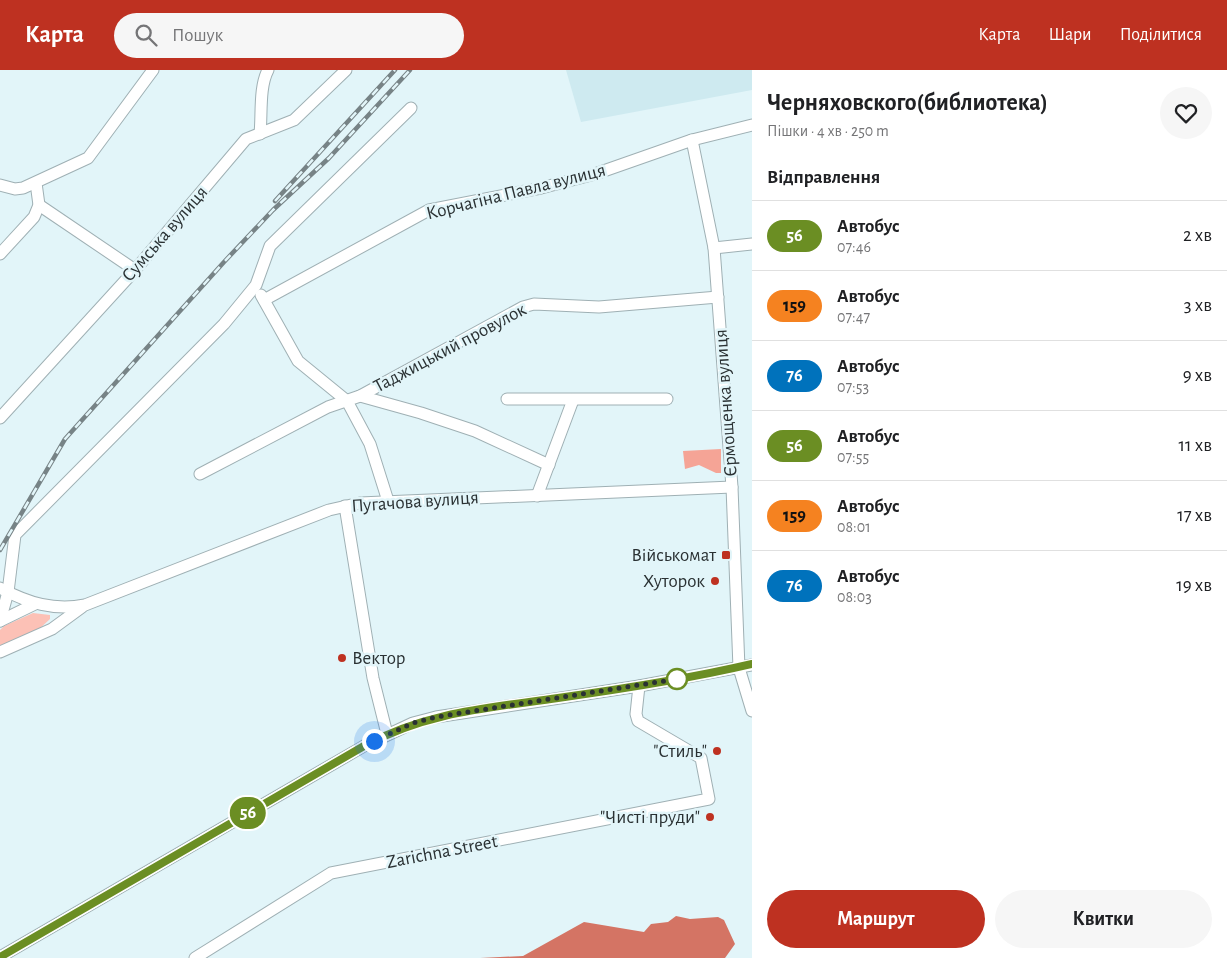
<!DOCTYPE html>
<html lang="uk">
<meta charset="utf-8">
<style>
body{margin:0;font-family:"Alegreya Sans",sans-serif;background:#f6f6f6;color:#202124;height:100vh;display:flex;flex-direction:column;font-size:19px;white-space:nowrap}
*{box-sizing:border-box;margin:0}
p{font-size:16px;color:#757577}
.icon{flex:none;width:28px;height:28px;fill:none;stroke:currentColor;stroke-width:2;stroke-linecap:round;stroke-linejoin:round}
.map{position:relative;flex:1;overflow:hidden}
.sheet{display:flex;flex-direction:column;background:#fff;width:475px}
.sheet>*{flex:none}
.badge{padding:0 10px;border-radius:16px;font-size:18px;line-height:32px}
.you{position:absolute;width:25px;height:25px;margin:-12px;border:4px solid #fff;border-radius:50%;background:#1a73e8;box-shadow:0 0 0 8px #1a73e833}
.map>.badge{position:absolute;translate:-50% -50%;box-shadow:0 0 0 2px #fff}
h2{padding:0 15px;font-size:19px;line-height:45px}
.round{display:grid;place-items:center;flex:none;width:52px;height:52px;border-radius:26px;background:#f6f6f6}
.overview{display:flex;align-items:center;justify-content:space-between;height:85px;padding:0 15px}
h1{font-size:24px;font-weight:600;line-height:38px}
.action{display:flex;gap:10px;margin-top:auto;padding:10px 15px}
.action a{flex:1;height:58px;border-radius:30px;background:#be3121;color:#fff;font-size:20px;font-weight:600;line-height:58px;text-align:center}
.action a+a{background:#f6f6f6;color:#202124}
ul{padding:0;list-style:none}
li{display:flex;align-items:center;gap:15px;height:70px;padding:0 15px;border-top:1px solid #e0e0e0}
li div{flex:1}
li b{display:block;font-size:19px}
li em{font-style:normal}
li .badge{min-width:55px;font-weight:700;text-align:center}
header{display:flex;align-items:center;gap:30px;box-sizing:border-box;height:70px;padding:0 25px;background:#be3121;color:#fff}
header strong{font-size:24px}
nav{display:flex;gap:28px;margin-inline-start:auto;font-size:18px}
.search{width:350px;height:45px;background:#f6f6f6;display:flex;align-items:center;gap:12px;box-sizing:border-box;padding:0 18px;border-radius:28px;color:#757577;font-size:19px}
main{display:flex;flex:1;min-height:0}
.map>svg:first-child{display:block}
.built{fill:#ceeaf0}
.green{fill:#fcc1b6}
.forest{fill:#f5a496}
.water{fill:#d47464}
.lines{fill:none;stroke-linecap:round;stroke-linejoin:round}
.minor-casing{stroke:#9fb0b4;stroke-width:13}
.minor{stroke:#fff;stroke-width:11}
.rail-casing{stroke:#778386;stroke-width:4.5}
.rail{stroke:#e2f5f9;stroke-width:2.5;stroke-dasharray:8;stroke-linecap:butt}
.line-casing{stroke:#fff;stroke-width:11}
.line{stroke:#6b8e23;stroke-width:8}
.walk{stroke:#2a3133;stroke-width:5;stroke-dasharray:0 9}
.poi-dot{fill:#be3121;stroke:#e2f5f9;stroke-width:2}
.stop-dot{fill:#fff;stroke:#6b8e23;stroke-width:2.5}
.labels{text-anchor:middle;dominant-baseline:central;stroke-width:5;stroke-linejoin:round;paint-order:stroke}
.street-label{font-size:19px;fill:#2a3133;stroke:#e2f5f9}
.poi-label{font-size:19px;fill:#2a3133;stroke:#e2f5f9;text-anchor:end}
</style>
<header>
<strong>Карта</strong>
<div class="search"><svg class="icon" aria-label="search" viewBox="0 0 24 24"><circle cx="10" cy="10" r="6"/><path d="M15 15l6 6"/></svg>Пошук</div>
<nav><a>Карта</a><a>Шари</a><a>Поділитися</a></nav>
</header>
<main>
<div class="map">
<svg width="752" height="888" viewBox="0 0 752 888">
<rect width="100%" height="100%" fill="#e2f5f9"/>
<!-- built -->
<polygon class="built" points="566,0 752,0 752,20 581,52"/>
<!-- green -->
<polygon class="green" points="33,543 50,545 50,549 37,561 0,577 0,560 4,556"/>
<!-- forest -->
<polygon class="forest" points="721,379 721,403 716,403 699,395 685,399 683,381"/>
<!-- water -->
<polygon class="water" points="676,846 690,849 718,847 724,850 735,874 725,888 480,888 523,886 584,852 644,862 651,854 668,852"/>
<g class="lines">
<!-- minor casing -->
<g class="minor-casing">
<g id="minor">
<path d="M260,64C262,44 259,17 268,0"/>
<polyline points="692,70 714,178 732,417 739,598 752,641"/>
<polyline points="0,115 15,119 23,118 88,88 153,0"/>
<polyline points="39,135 135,200"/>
<polyline points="714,178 752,174"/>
<polyline points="0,184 34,147 39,135 36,113"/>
<polyline points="261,225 298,291 347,331 370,374 388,431"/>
<polyline points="264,230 429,140 541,118 595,104 692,70 752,55"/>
<polyline points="360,326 421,343 475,361 549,395"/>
<polyline points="507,329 667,329"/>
<polyline points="0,348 135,200 246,69 294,50 346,0"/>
<polyline points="200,404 328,337 360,326 523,237 534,234 599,237 718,227"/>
<polyline points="537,426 573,330"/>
<polyline points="345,436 373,608 387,664"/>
<path d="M0,518C28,533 54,541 85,535L329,440L360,433L732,417"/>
<polyline points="0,551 8,522 15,465 224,254 256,215 270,176 411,38"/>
<polyline points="0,551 35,534"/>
<polyline points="0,582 52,559 82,537"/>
<polyline points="0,887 364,676 413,653 436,647 639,616 752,595"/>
<polyline points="195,888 331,803 709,729 701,688 638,651 636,644 639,616"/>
</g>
</g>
<!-- minor -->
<use href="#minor" class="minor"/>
<!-- rail casing -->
<g class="rail-casing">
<g id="rail">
<polyline points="275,131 395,0"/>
<polyline points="0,480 65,369 224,192 273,140 329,88 410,0"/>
</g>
</g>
<!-- rail -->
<use href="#rail" class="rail"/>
</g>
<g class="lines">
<!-- line casing -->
<g class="line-casing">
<path id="line" d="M0,887L364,676C427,642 488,638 558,628C623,619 688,609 752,594"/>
</g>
<!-- line -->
<use href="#line" class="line"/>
<!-- walk -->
<polyline class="walk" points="374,671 413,653 436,647 677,609"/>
</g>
<!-- markers -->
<g class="poi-dot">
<rect x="721" y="480" width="10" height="10" rx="2.5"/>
<circle cx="715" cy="511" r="5"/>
<circle cx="342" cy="588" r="5"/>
<circle cx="717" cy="681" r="5"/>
<circle cx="710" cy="747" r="5"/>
</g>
<circle class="stop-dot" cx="677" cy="609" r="10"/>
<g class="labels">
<!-- street labels -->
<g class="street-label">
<text transform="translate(516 122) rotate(-14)">Корчагіна Павла вулиця</text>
<text transform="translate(165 164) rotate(-49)">Сумська вулиця</text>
<text transform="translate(450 278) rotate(-28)">Таджицький провулок</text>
<text transform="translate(726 333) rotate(-94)">Єрмощенка вулиця</text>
<text transform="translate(415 432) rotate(-4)">Пугачова вулиця</text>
<text transform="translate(442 782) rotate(-11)">Zarichna Street</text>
</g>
<!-- poi labels -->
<g class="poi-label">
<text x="716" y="485">Військомат</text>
<text x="705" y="511">Хуторок</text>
<text x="352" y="588" text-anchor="start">Вектор</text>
<text x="707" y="681">"Стиль"</text>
<text x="700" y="747">"Чисті пруди"</text>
</g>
</g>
</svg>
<div class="you" style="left:374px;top:671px"></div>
<b class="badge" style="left:248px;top:743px;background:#6b8e23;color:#fff">56</b>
</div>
<section class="sheet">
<div class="overview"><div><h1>Черняховского(библиотека)</h1><p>Пішки · 4 хв · 250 m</p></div><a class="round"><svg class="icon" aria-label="heart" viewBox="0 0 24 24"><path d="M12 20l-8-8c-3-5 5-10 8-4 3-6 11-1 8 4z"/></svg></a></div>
<h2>Відправлення</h2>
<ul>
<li><span class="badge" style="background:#6b8e23;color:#fff">56</span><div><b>Автобус</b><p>07:46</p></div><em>2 хв</em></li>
<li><span class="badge" style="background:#f58220;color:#111">159</span><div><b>Автобус</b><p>07:47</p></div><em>3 хв</em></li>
<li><span class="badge" style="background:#0072bc;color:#fff">76</span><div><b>Автобус</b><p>07:53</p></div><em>9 хв</em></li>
<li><span class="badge" style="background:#6b8e23;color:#fff">56</span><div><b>Автобус</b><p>07:55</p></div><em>11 хв</em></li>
<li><span class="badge" style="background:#f58220;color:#111">159</span><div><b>Автобус</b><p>08:01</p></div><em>17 хв</em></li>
<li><span class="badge" style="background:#0072bc;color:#fff">76</span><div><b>Автобус</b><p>08:03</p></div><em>19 хв</em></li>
</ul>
<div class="action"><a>Маршрут</a><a>Квитки</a></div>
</section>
</main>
